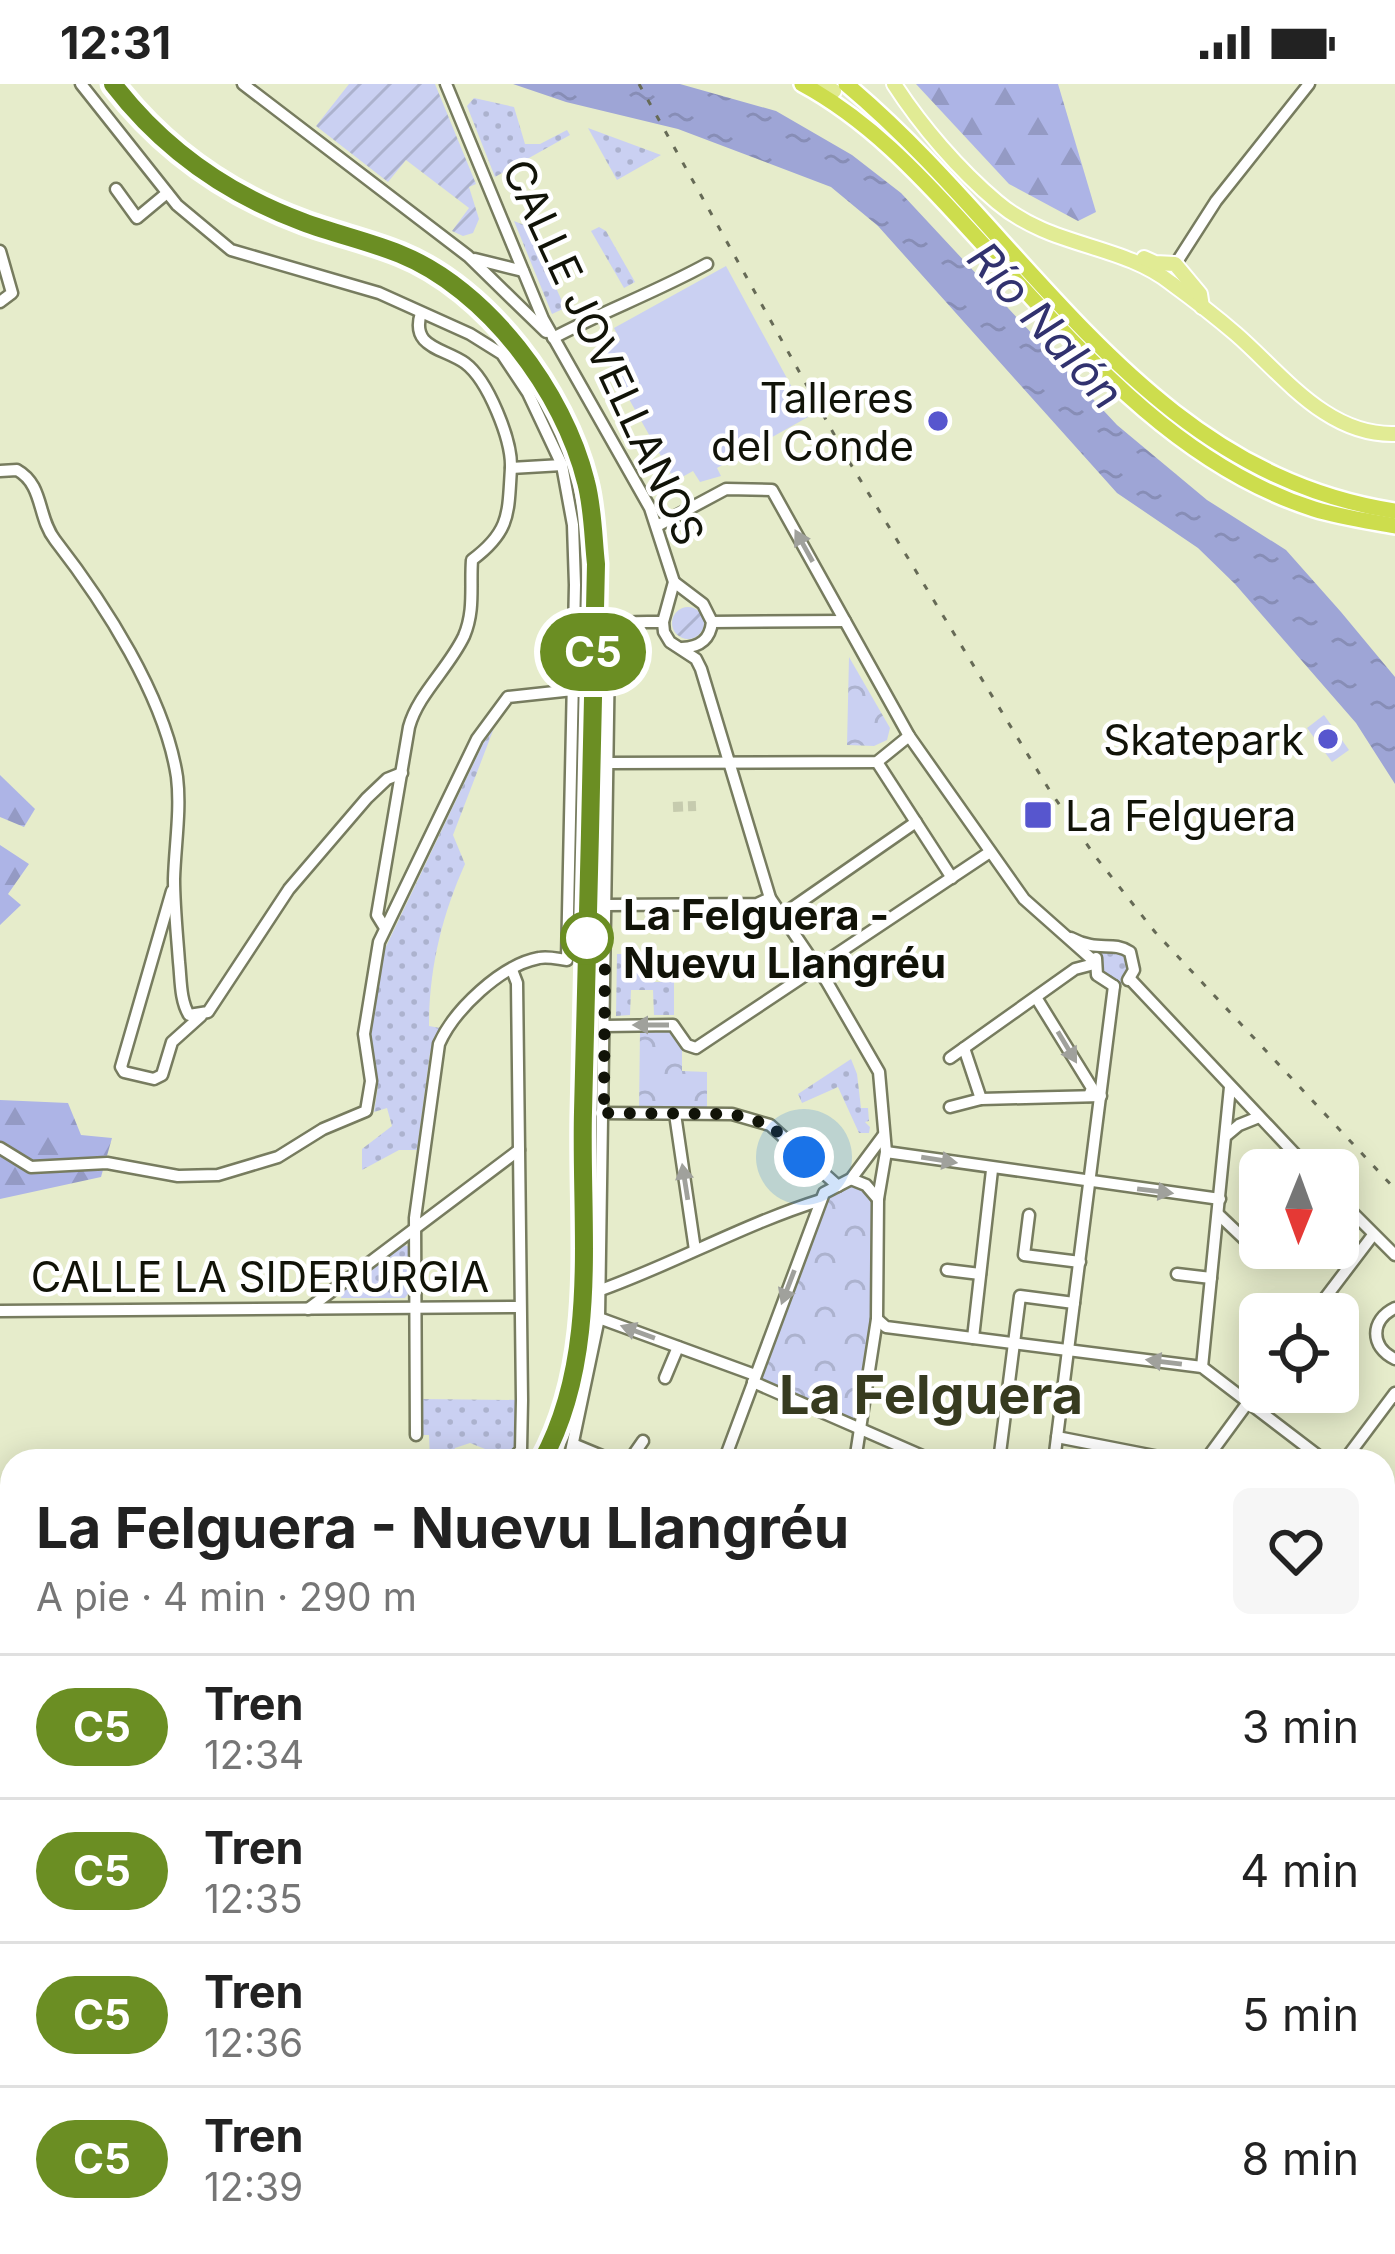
<!DOCTYPE html>
<html lang="es">
<meta charset="utf-8">
<style>
body{margin:0;font-family:Inter,sans-serif;background:#f6f6f6;color:#222;height:100vh;display:flex;flex-direction:column;font-size:45px;white-space:nowrap}
*{box-sizing:border-box;margin:0}
p{font-size:39px;color:#767676}
.icon{flex:none;width:66px;height:66px;fill:none;stroke:currentColor;stroke-width:2;stroke-linecap:round;stroke-linejoin:round}
.map{position:relative;flex:1;overflow:hidden}
.drawer{position:absolute;left:0px;top:1365px;width:1395px;height:807px;display:flex;flex-direction:column;background:#fff;border-radius:36px 36px 0 0;box-shadow:0 6px 30px #0003}
.drawer>*{flex:none}
.badge{padding:0 24px;border-radius:39px;font-size:42px;line-height:78px}
.needle{width:78px;rotate:181deg}
.buttons{position:absolute;left:1239px;top:1065px;display:grid;gap:24px}
.buttons a{display:grid;place-items:center;width:120px;height:120px;border-radius:18px;background:#fff;box-shadow:0 6px 30px #0003;font-size:60px}
.you{position:absolute;width:60px;height:60px;margin:-30px;border:9px solid #fff;border-radius:50%;background:#1a73e8;box-shadow:0 0 0 18px #1a73e833}
.map>.badge{position:absolute;translate:-50% -50%;box-shadow:0 0 0 6px #fff}
.round{display:grid;place-items:center;flex:none;width:126px;height:126px;border-radius:18px;background:#f6f6f6}
.head{display:flex;align-items:center;justify-content:space-between;height:204px;padding:0 36px}
h1{font-size:57px;font-weight:700;line-height:90px}
ul{padding:0;list-style:none}
li{display:flex;align-items:center;gap:36px;height:144px;padding:0 36px;border-top:3px solid #e0e0e0}
li div{flex:1}
li b{display:block;font-size:45px}
li em{font-style:normal}
li .badge{min-width:132px;font-weight:700;text-align:center}
.status{display:flex;justify-content:space-between;align-items:center;height:84px;padding:0 60px;background:#fff;direction:ltr}
.status svg{height:33px;fill:currentColor}
.map>svg:first-child{display:block}
.grass{fill:url(#grass-dots)}
.forest{fill:url(#forest-firs)}
.park{fill:url(#park-crowns)}
.garden{fill:url(#garden-furrows)}
.pitch{fill:#cad0f2}
.water{fill:url(#water-ripples)}
.lines{fill:none;stroke-linecap:round;stroke-linejoin:round}
.minor-tunnel{stroke:#c6cbae;stroke-width:10;stroke-dasharray:10 5;stroke-linecap:butt}
.minor-casing{stroke:#777c5f;stroke-width:15}
.major-casing{stroke:#fff;stroke-width:18}
.highway-casing{stroke:#fff;stroke-width:20}
.minor{stroke:#fff;stroke-width:10}
.major{stroke:#e1eb94;stroke-width:14}
.highway{stroke:#cddd4d;stroke-width:15}
.rail{stroke:#666a56;stroke-width:3;stroke-dasharray:6 12;stroke-linecap:butt}
.oneway{fill:#a0a19c}
.line-casing{stroke:#fff;stroke-width:27}
.line{stroke:#6b8e23;stroke-width:18}
.walk{stroke:#111308;stroke-width:12;stroke-dasharray:0 21.6}
.poi-dot{fill:#5756ce;stroke:#fff;stroke-width:4.5}
.stop-dot{fill:#fff;stroke:#6b8e23;stroke-width:6}
.labels{text-anchor:middle;dominant-baseline:central;stroke-width:9;stroke-linejoin:round;paint-order:stroke}
.street-label{font-size:42px;fill:#111308;stroke:#fff}
.poi-label{font-size:42px;fill:#111308;stroke:#fff;text-anchor:end}
.stop-label{font-size:42px;font-weight:bold;fill:#111308;stroke:#fff;text-anchor:start}
.water-label{font-size:45px;font-style:italic;fill:#31326f;stroke:#fff}
.district-label{font-size:54px;font-weight:bold;fill:#373b20;stroke:#fff}
</style>
<div class="status"><b>12:31</b><svg viewBox="0 0 49 12"><path d="M0 12V9h3v3zM5 12V6h3v6zM10 12V3h3v9zM15 12V0h3v12zM26 1h20v11H26zM47 4h2v5h-2z"/></svg></div>
<div class="map">
<svg width="1395" height="2170" viewBox="0 0 1395 2170">
<defs>
<pattern id="grass-dots" width="8" height="8" patternUnits="userSpaceOnUse" patternTransform="scale(3)"><rect width="8" height="8" fill="#cad0f2"/><path d="M2 2h.1M6 6h.1" fill="none" stroke="#acb2ce" stroke-width="1.8" stroke-linecap="round"/></pattern>
<pattern id="forest-firs" width="22" height="20" patternUnits="userSpaceOnUse" patternTransform="scale(3)"><rect width="22" height="20" fill="#adb4e6"/><path d="M5 1l3.5 6h-7zM16 11l3.5 6h-7z" fill="#949ac4"/></pattern>
<pattern id="park-crowns" width="20" height="18" patternUnits="userSpaceOnUse" patternTransform="scale(3)"><rect width="20" height="18" fill="#cad0f2"/><path d="M2 6a3 3 0 1 1 6 0M12 15a3 3 0 1 1 6 0" fill="none" stroke="#acb2ce"/></pattern>
<pattern id="garden-furrows" width="10" height="10" patternUnits="userSpaceOnUse" patternTransform="scale(3)"><rect width="10" height="10" fill="#cad0f2"/><path d="M-1 1l2-2M0 10L10 0M9 11l2-2" fill="none" stroke="#acb2ce"/></pattern>
<pattern id="water-ripples" width="26" height="14" patternUnits="userSpaceOnUse" patternTransform="scale(3)"><rect width="26" height="14" fill="#9ea5d6"/><path d="M2 4q2-2 4 0t4 0M15 11q2-2 4 0t4 0" fill="none" stroke="#878db6"/></pattern>
</defs>
<rect width="100%" height="100%" fill="#e6eccb"/>
<!-- grass -->
<g class="grass">
<polygon points="474,14 514,23 525,60 540,60 567,46 570,51 495,93 467,22"/>
<polygon points="588,44 661,71 617,96"/>
<polygon points="514,137 529,143 565,224 552,230"/>
<polygon points="599,143 606,147 635,198 624,204 591,147"/>
<path d="M494,644L453,751L465,780C442,831 429,885 429,942L440,944L430,969L417,1066H399L362,1086V1065L392,1042L387,1024L374,1028L378,1002L370,949L380,875L483,660Z"/>
<polygon points="1103,865 1130,868 1130,895 1123,900 1103,898 1097,870"/>
<polygon points="617,870 646,870 646,898 674,898 674,931 654,931 653,906 631,906 630,931 616,932"/>
<polygon points="851,975 857,990 861,1024 868,1024 869,1037 865,1038 870,1043 869,1049 859,1049 838,1003 802,1019 798,1010"/>
<polygon points="401,1160 410,1163 410,1207 405,1214 341,1214 343,1204"/>
<polygon points="416,1315 522,1316 521,1366 510,1377 490,1377 485,1365 470,1359 455,1364 449,1377 430,1377 429,1351 416,1351"/>
</g>
<!-- forest -->
<g class="forest">
<polygon points="916,0 1058,0 1096,128 1078,137 1009,100"/>
<polygon points="0,691 35,725 24,743 0,733"/>
<polygon points="0,761 29,780 8,810 21,821 0,841"/>
<polygon points="0,1016 68,1019 81,1051 112,1054 101,1093 0,1115"/>
</g>
<!-- park -->
<g class="park">
<polygon points="849,573 890,644 887,656 874,662 847,661"/>
<polygon points="640,945 670,945 682,959 682,987 707,988 707,1030 639,1029"/>
<polygon points="851,1095 874,1108 877,1235 860,1345 753,1298 824,1109"/>
<polygon points="1395,1562 1395,1629 1383,1618 1383,1576"/>
<polygon points="992,2160 1323,2160 1314,2170 1006,2170"/>
</g>
<!-- garden -->
<g class="garden">
<polygon points="349,0 435,0 476,100 469,103 479,135 473,149 463,152 452,147 469,124 406,76 388,98 316,42"/>
<circle cx="688" cy="539" r="16"/>
<polygon points="518,2160 584,2160 587,2170 528,2170"/>
</g>
<!-- pitch -->
<g class="pitch">
<polygon points="726,182 808,333 717,384 721,392 700,398 693,387 675,397 602,267 620,256 614,244"/>
<polygon points="1324,631 1349,666 1332,678 1307,644"/>
</g>
<!-- water -->
<polygon class="water" points="513,0 680,0 776,27 852,71 901,109 1117,341 1207,416 1286,466 1341,528 1395,593 1395,700 1356,639 1235,500 1198,464 1117,409 878,142 831,103 678,45 566,18"/>
<g class="lines">
<!-- minor-tunnel -->
<polyline class="minor-tunnel" points="673,723 696,722"/>
<!-- minor casing -->
<g class="minor-casing">
<g id="minor">
<path d="M81,0L177,121L231,166L379,209L470,250L502,270L528,309L562,381L573,441L575,501L567,876C558,875 548,872 539,874C501,881 454,926 439,960L415,1134L416,1351"/>
<polyline points="243,0 468,172 546,248"/>
<polyline points="446,0 543,235 650,424 674,498 663,538 664,548 670,558 696,575 701,585 770,814 827,898 879,988 886,1068 878,1115 877,1235 855,1377"/>
<polyline points="116,105 137,134 167,109"/>
<polyline points="0,167 12,209 0,218"/>
<polyline points="475,175 523,187"/>
<polyline points="1166,195 1216,117 1309,0"/>
<path d="M421,229C410,264 444,264 465,279C488,296 512,356 511,384L562,381"/>
<path d="M553,254C604,227 656,208 707,180"/>
<path d="M0,387L17,386C44,401 37,433 55,456C104,519 165,613 177,693C181,726 175,761 174,795C174,822 177,850 179,878C181,896 180,916 189,931L208,928L289,805L367,714L387,695L402,689"/>
<polyline points="657,442 726,405 772,406 909,652 1024,815 1095,878"/>
<path d="M674,498L703,520L712,538C710,556 700,563 682,564"/>
<polyline points="712,538 845,537"/>
<path d="M576,567C595,534 629,538 663,538"/>
<polyline points="877,678 952,794"/>
<polyline points="608,679 877,678 909,652"/>
<polyline points="172,807 121,983 124,988 154,995 162,991 172,958 201,932"/>
<polyline points="606,821 757,820 770,814"/>
<polyline points="782,831 916,738"/>
<path d="M385,844L377,831L409,643C418,610 449,584 464,552C475,526 470,502 472,476C511,447 508,429 511,384"/>
<path d="M1071,854C1099,869 1111,856 1130,868L1134,886L1128,896"/>
<polyline points="1096,874 1097,891 1114,902"/>
<polyline points="1130,895 1310,1086"/>
<polyline points="1037,915 1092,1004 1089,1012"/>
<polyline points="604,942 673,941 687,961 696,964 990,768"/>
<polyline points="964,964 981,1015"/>
<polyline points="950,974 1075,885 1094,880"/>
<polyline points="950,1023 981,1015 1101,1012"/>
<polyline points="601,1029 732,1030 770,1041 838,1102"/>
<polyline points="675,1030 695,1166"/>
<polyline points="1227,1051 1239,1041 1259,1033"/>
<polyline points="0,1064 31,1083 107,1079 178,1092 218,1091 278,1073 323,1045 366,1027 371,997 364,950 379,858 477,655 508,613 573,606"/>
<polyline points="886,1068 1220,1115"/>
<polyline points="851,1095 866,1101 878,1115"/>
<polyline points="1338,1114 1395,1171"/>
<polyline points="1218,1130 1261,1171"/>
<polyline points="1029,1131 1024,1171 1080,1178"/>
<polyline points="947,1186 980,1190"/>
<polyline points="1177,1190 1211,1194"/>
<path d="M598,1207C674,1180 744,1140 821,1116"/>
<path d="M1395,1224C1370,1236 1370,1263 1395,1275"/>
<polyline points="308,1225 519,1066"/>
<polyline points="0,1227 520,1223"/>
<polyline points="1313,1230 1373,1151"/>
<polyline points="599,1234 755,1291"/>
<polyline points="877,1235 886,1243 1202,1283 1325,1377"/>
<polyline points="973,1254 992,1086"/>
<polyline points="1202,1283 1230,1003"/>
<polyline points="665,1294 678,1263"/>
<polyline points="753,1298 934,1377"/>
<polyline points="1057,1353 1180,1377"/>
<polyline points="573,1360 614,1377"/>
<polyline points="510,1377 521,1366 522,1316 517,899 512,886"/>
<polyline points="569,1377 599,1234 609,567 611,554 622,539"/>
<polyline points="629,1377 643,1357"/>
<polyline points="724,1377 824,1109 851,1095 883,1052"/>
<polyline points="999,1377 1020,1212 1074,1219"/>
<polyline points="1054,1377 1114,902"/>
<polyline points="1205,1377 1260,1302"/>
<polyline points="1344,1377 1395,1309"/>
<polyline points="1383,1427 1395,1437"/>
<polyline points="1383,1536 1393,1545 1383,1557"/>
<polyline points="0,1624 12,1622"/>
<polyline points="1383,1637 1395,1648"/>
<polyline points="0,1665 12,1662"/>
<polyline points="0,1714 12,1709"/>
<polyline points="1383,1773 1395,1780"/>
<polyline points="1383,1905 1395,1915"/>
<polyline points="0,1908 12,1905"/>
<polyline points="0,2055 12,2054"/>
<polyline points="0,2081 12,2080"/>
<polyline points="1383,2100 1395,2086"/>
<polyline points="1383,2116 1395,2124"/>
<polyline points="214,2160 221,2170"/>
<polyline points="685,2160 693,2170"/>
<polyline points="986,2160 998,2170"/>
<polyline points="38,2170 47,2160"/>
<polyline points="253,2170 265,2160"/>
<polyline points="361,2170 366,2160"/>
<polyline points="452,2170 466,2160"/>
<polyline points="483,2170 497,2160"/>
<polyline points="648,2170 652,2160"/>
<polyline points="716,2170 730,2160"/>
<polyline points="805,2170 805,2160"/>
<polyline points="1323,2170 1332,2160"/>
</g>
</g>
<!-- major casing -->
<g class="major-casing">
<g id="major">
<polyline points="822,0 834,7"/>
<path d="M894,0C921,42 959,86 997,118C1051,164 1120,159 1171,199C1193,215 1215,232 1236,250C1283,291 1327,352 1395,350"/>
<polyline points="1144,174 1155,179 1175,180 1200,210 1202,223"/>
</g>
</g>
<!-- highway casing -->
<g class="highway-casing">
<g id="highway">
<path d="M802,0C867,35 918,89 968,144C1067,251 1169,379 1314,425C1340,433 1368,437 1395,442"/>
<path d="M846,0C1027,151 1141,388 1395,427"/>
</g>
</g>
<!-- minor -->
<use href="#minor" class="minor"/>
<!-- major -->
<use href="#major" class="major"/>
<!-- highway -->
<use href="#highway" class="highway"/>
<!-- rail -->
<g class="rail">
<polyline points="113,0 114,2"/>
<polyline points="639,0 850,379 1050,707 1095,772 1155,848 1395,1105"/>
<polyline points="0,1586 12,1585"/>
</g>
</g>
<!-- one-way arrows -->
<defs><path id="oneway-solid" d="M-6-.8H1V-3.2L6.5 0L1 3.2V.8H-6Z" transform="scale(3)"/></defs>
<g class="oneway">
<use href="#oneway-solid" transform="translate(804 462) rotate(-119)"/>
<use href="#oneway-solid" transform="translate(651 941) rotate(180)"/>
<use href="#oneway-solid" transform="translate(1067 963) rotate(59)"/>
<use href="#oneway-solid" transform="translate(939 1076) rotate(9)"/>
<use href="#oneway-solid" transform="translate(685 1098) rotate(-99)"/>
<use href="#oneway-solid" transform="translate(1155 1107) rotate(7)"/>
<use href="#oneway-solid" transform="translate(788 1203) rotate(111)"/>
<use href="#oneway-solid" transform="translate(638 1248) rotate(-160)"/>
<use href="#oneway-solid" transform="translate(1164 1278) rotate(-173)"/>
</g>
<g class="lines">
<!-- line casing -->
<g class="line-casing">
<path id="line" d="M113,0C163,65 227,110 303,138C335,150 368,157 400,170C487,205 564,308 586,398C593,424 593,453 596,480C591,663 589,845 583,1028C580,1143 600,1271 542,1377"/>
</g>
<!-- line -->
<use href="#line" class="line"/>
<!-- walk -->
<polyline class="walk" points="587,854 605,862 604,1020 601,1029 732,1030 770,1041 804,1073"/>
</g>
<!-- markers -->
<g class="poi-dot">
<circle cx="938" cy="337" r="12"/>
<circle cx="1328" cy="655" r="12"/>
<rect x="1023" y="716" width="30" height="30" rx="6"/>
</g>
<circle class="stop-dot" cx="587" cy="854" r="24"/>
<g class="labels">
<!-- street labels -->
<g class="street-label">
<text transform="translate(604 268) rotate(65)">CALLE JOVELLANOS</text>
<text x="260" y="1192">CALLE LA SIDERURGIA</text>
</g>
<!-- poi labels -->
<g class="poi-label">
<text x="914" y="313">Talleres<tspan x="914" dy="48">del Conde</tspan></text>
<text x="1304" y="655">Skatepark</text>
<text x="1065" y="731" text-anchor="start">La Felguera</text>
</g>
<!-- stop labels -->
<g class="stop-label">
<text x="623" y="830">La Felguera -<tspan x="623" dy="48">Nuevu Llangréu</tspan></text>
</g>
<!-- water labels -->
<g class="water-label">
<text transform="translate(1046 241) rotate(48)">Río Nalón</text>
</g>
<!-- district labels -->
<g class="district-label">
<text x="931" y="1310">La Felguera</text>
</g>
</g>
</svg>
<div class="buttons">
<a><svg class="needle" viewBox="-14 -14 28 28"><path d="M0-13l5 13h-10z" fill="#e53935"/><path d="M0 13l5-13h-10z" fill="#767676"/></svg></a>
<a><svg class="icon" aria-label="locate" viewBox="0 0 24 24"><circle cx="12" cy="12" r="6"/><path d="M12 2v4M12 18v4M2 12h4M18 12h4"/></svg></a>
</div>
<div class="you" style="left:804px;top:1073px"></div>
<b class="badge" style="left:593px;top:568px;background:#6b8e23;color:#fff">C5</b>
<section class="drawer">
<div class="head"><div><h1>La Felguera - Nuevu Llangréu</h1><p>A pie · 4 min · 290 m</p></div><a class="round"><svg class="icon" aria-label="heart" viewBox="0 0 24 24"><path d="M12 20l-8-8c-3-5 5-10 8-4 3-6 11-1 8 4z"/></svg></a></div>
<ul>
<li><span class="badge" style="background:#6b8e23;color:#fff">C5</span><div><b>Tren</b><p>12:34</p></div><em>3 min</em></li>
<li><span class="badge" style="background:#6b8e23;color:#fff">C5</span><div><b>Tren</b><p>12:35</p></div><em>4 min</em></li>
<li><span class="badge" style="background:#6b8e23;color:#fff">C5</span><div><b>Tren</b><p>12:36</p></div><em>5 min</em></li>
<li><span class="badge" style="background:#6b8e23;color:#fff">C5</span><div><b>Tren</b><p>12:39</p></div><em>8 min</em></li>
</ul>
</section>
</div>
